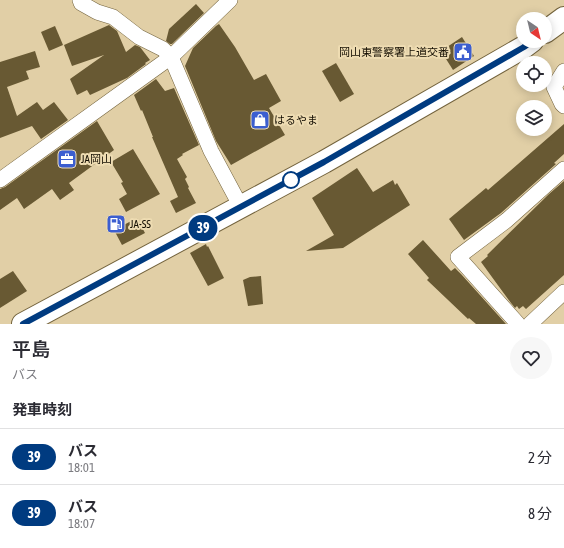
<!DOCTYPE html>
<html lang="ja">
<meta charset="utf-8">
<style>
body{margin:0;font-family:"Asap Condensed","Noto Sans JP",sans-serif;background:#f7f7f7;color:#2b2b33;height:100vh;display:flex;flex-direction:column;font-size:15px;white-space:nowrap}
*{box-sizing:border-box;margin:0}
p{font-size:13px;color:#7c7c81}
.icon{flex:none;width:22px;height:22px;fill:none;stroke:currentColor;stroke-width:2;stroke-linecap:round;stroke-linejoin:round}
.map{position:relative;height:324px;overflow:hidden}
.drawer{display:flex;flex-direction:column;background:#fff;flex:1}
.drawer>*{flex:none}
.badge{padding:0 8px;border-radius:13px;font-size:14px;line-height:26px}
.needle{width:26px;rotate:145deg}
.fabs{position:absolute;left:516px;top:12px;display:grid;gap:8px}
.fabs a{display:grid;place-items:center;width:36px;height:36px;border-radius:50%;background:#fff;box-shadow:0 2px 10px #0003;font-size:20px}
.map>.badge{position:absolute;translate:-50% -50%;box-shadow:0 0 0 2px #fff}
h2{padding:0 12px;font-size:15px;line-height:36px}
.round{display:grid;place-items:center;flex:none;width:42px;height:42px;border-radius:21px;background:#f7f7f7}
.head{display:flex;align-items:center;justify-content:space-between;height:68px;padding:0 12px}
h1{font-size:19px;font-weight:600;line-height:30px}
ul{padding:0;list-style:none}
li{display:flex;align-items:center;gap:12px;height:56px;padding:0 12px;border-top:1px solid #e1e1e2}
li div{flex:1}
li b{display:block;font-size:15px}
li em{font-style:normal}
li .badge{min-width:44px;font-weight:700;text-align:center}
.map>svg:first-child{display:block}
.building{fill:#685933}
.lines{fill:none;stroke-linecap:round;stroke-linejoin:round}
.street-casing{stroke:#73633d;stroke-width:16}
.highway-casing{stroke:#73633d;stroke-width:24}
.street{stroke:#fff;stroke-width:15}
.highway{stroke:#fff;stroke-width:22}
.line-casing{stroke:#fff;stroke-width:9}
.line{stroke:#003b80;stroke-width:6}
.stop-dot{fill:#fff;stroke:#003b80;stroke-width:2}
.labels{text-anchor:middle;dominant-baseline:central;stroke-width:4;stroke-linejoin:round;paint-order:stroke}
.poi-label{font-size:11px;fill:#130d01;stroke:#eedcb2;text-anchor:start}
</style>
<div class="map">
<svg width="564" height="324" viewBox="0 0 564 324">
<rect width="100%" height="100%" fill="#e1cfa6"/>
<!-- building -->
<g class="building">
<polygon points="196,4 204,13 172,44 170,44 166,41 169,29"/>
<polygon points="219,24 235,47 254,80 266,74 281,101 269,108 285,135 231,165 216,141 185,66 193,48 216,26"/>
<polygon points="109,25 117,31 126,52 135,45 140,47 150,60 145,63 146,64 127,78 90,95 87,90 77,95 70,79 104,55 72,66 64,45"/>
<polygon points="55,26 63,45 49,51 41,32"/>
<polygon points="462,37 474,56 453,70 441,51"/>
<polygon points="35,51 40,67 26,71 29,79 7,87 17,116 37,102 43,110 54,102 68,120 41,139 32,126 0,138 0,62"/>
<polygon points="336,63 354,94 340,102 322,71"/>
<polygon points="156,79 165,91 174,88 199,145 182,154 183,155 177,159 187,177 185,179 189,187 188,188 196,203 176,213 170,201 178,197 152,137 153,137 142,110 141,111 134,95"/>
<polygon points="97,121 114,150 69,183 74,190 60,200 52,189 24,209 17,198 0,210 0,189 5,187"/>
<polygon points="564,124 564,154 554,163 556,164 501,213 464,240 449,219 486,188 488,190"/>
<polygon points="133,149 160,194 126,212 119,199 127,194 121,183 123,182 111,162"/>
<polygon points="357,168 373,192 393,180 395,185 397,183 410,205 343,248 306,251 334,235 312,198"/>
<polygon points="564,181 564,275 526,309 523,306 519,309 517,306 515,308 511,303 481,262 488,256 487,255 549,194"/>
<polygon points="137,218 145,233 122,245 114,230"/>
<polygon points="423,240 451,271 455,268 461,274 506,324 476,324 469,318 468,319 427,280 429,278 408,254"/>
<polygon points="206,244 207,247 208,246 224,278 208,286 190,253"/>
<polygon points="13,271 27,291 0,308 0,279"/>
<polygon points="261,276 263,304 248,306 243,280 250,277"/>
</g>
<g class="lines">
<!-- street casing -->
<g class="street-casing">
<g id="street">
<polyline points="80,0 81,3 97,12 113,17 139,37 163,49 171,57 211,151 241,207"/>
<polyline points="564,71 554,87 562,104 564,106"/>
<polyline points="0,180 171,57 230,0"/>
<polyline points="518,324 458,257 507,220 564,169"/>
<polyline points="530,324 564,292"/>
</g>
</g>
<!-- highway casing -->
<g class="highway-casing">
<g id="highway">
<polyline points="545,32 564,18"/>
<polyline points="23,324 324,162 524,47 532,41"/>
</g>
</g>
<!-- street -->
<use href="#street" class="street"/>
<!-- highway -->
<use href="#highway" class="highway"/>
</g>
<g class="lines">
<!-- line casing -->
<g class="line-casing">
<polyline id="line" points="23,324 324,162 524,47 532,41"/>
</g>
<!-- line -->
<use href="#line" class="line"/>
</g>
<!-- icons -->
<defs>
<g id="civic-square" transform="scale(1)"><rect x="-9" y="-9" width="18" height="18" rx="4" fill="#3c5ed0" stroke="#eedcb2"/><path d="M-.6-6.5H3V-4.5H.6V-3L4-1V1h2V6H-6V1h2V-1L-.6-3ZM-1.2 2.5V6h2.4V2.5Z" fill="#fff"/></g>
<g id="shop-square" transform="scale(1)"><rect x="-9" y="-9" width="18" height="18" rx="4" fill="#3c5ed0" stroke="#eedcb2"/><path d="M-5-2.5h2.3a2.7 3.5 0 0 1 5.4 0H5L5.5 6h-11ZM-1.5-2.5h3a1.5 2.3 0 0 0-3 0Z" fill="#fff"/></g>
<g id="office-square" transform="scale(1)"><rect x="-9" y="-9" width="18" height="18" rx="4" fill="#3c5ed0" stroke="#eedcb2"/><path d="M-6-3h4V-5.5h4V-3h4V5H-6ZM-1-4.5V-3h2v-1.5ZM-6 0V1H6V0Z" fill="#fff"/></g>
<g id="fuel-square" transform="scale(1)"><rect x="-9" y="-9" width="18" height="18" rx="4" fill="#3c5ed0" stroke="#eedcb2"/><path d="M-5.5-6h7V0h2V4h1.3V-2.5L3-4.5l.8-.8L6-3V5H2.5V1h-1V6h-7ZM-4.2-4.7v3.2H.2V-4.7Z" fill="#fff"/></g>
</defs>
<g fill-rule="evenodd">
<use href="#civic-square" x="463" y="52"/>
<use href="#shop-square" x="260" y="120"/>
<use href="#office-square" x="67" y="159"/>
<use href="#fuel-square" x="116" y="224"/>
</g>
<!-- markers -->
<circle class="stop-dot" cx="291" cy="180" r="8"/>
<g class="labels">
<!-- poi labels -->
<g class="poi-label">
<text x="449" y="52" text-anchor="end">岡山東警察署上道交番</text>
<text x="274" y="120">はるやま</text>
<text x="81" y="159">JA岡山</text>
<text x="130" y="224">JA-SS</text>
</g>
</g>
</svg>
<div class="fabs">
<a><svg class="needle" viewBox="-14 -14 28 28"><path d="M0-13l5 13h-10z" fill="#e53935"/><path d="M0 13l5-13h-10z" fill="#7c7c81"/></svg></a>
<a><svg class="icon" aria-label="locate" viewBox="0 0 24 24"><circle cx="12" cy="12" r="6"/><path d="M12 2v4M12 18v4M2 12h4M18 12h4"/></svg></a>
<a><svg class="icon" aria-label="layers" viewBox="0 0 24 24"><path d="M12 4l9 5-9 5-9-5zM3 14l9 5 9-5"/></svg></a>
</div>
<b class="badge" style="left:203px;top:228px;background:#003b80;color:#fff">39</b>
</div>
<section class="drawer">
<div class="head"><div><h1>平島</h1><p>バス</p></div><a class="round"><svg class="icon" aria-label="heart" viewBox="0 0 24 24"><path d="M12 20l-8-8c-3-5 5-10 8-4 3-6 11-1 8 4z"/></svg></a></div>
<h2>発車時刻</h2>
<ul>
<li><span class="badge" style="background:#003b80;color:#fff">39</span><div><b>バス</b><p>18:01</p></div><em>2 分</em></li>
<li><span class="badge" style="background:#003b80;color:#fff">39</span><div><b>バス</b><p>18:07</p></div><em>8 分</em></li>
</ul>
</section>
